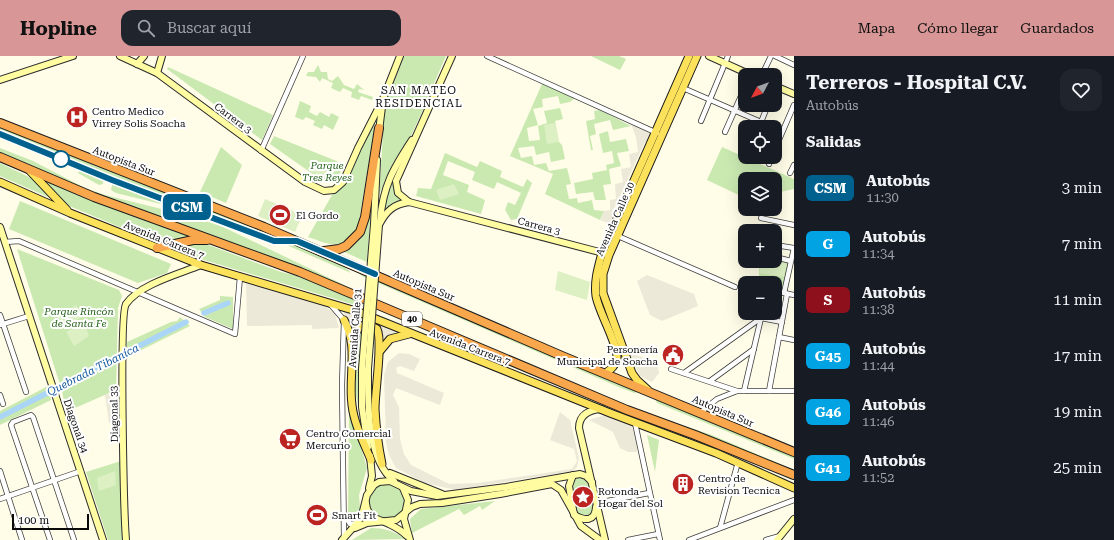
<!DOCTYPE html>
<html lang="es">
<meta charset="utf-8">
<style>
body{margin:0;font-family:"Roboto Serif",serif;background:#20242c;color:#f1f3f6;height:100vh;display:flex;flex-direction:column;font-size:15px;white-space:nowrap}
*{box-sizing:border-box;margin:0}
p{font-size:13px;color:#9ea1a6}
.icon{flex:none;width:22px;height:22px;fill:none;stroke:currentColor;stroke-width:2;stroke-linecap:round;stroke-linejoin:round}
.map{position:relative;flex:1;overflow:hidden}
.sheet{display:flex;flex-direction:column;background:#171b24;width:320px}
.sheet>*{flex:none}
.badge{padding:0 8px;border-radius:6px;font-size:14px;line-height:26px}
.needle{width:26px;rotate:229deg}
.tools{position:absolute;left:738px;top:12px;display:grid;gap:8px}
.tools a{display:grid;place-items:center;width:44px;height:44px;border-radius:8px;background:#171b24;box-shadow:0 4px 16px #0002;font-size:20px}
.scale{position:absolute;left:12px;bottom:10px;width:77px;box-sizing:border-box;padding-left:4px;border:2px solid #0a0a0a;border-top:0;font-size:11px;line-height:14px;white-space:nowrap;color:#0a0a0a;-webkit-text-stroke:3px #fff;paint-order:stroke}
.map>.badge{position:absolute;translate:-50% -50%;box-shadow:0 0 0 2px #fff}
h2{padding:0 12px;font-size:15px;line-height:36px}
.round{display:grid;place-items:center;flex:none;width:42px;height:42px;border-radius:12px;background:#20242c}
.headline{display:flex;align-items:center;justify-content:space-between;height:68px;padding:0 12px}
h1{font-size:19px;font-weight:700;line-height:30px}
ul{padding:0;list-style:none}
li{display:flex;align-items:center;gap:12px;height:56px;padding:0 12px}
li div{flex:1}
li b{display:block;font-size:15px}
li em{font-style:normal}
li .badge{min-width:44px;font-weight:700;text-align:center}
header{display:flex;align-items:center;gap:24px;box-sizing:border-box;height:56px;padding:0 20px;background:#d99696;color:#111}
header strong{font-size:19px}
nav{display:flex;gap:22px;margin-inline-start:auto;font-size:14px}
.search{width:280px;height:36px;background:#20242c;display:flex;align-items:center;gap:10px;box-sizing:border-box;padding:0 14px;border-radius:12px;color:#9ea1a6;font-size:15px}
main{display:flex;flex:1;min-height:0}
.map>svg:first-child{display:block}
.green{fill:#cae9b1}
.pitch{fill:#ddf0c3}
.plaza{fill:#ede9d8}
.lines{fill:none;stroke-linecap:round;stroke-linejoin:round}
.canal{stroke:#aad5f7;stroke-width:5.5}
.street-casing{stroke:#3d3d3d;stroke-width:6}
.secondary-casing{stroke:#2c2c2c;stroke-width:8}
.primary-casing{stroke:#1b1b1b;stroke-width:9}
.highway-casing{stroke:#1b1b1b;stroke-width:10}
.street{stroke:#fff;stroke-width:4.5}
.secondary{stroke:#fffca2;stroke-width:6}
.primary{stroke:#fce15a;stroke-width:7}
.highway{stroke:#f8a74c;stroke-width:8}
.secondary-bridge-casing{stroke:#2c2c2c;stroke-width:8;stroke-linecap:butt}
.secondary-bridge{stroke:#fffca2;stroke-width:6}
.line-casing{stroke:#fff;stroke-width:9}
.line{stroke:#00618e;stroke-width:6}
.stop-dot{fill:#fff;stroke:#00618e;stroke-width:2}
.labels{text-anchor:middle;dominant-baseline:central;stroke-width:4;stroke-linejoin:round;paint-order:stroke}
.shield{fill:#fff;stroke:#545454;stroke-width:1}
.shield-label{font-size:9px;font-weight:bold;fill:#0a0a0a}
.poi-label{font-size:10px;fill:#0a0a0a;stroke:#fff;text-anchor:start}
.street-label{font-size:10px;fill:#0a0a0a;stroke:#fff}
.park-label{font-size:10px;font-style:italic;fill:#24611a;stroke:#fff}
.neighbourhood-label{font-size:11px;letter-spacing:1px;fill:#0a0a0a;stroke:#fff}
.water-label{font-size:11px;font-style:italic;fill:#12569c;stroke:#fff}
</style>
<header>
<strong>Hopline</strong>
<div class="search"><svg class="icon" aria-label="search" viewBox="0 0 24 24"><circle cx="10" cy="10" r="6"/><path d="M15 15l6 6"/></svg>Buscar aquí</div>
<nav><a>Mapa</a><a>Cómo llegar</a><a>Guardados</a></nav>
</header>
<main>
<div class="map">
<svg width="794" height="484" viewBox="0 0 794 484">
<rect width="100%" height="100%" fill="#fffce7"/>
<!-- green -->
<g class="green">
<path d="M404,0H446C432,31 420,64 404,93C395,110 386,121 379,139L385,48Z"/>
<polygon points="591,0 619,0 626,3 620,14"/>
<polygon points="318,9 321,16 327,16 328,23 332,25 338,20 344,29 354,33 357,28 364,34 359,33 358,36 373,41 372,44 361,40 359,44 351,41 352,36 343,32 340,36 331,32 333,27 322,22 320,26 316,21 306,20 308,16 314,16"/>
<polygon points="168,11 273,59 262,84 167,13"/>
<polygon points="542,28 575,42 570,46 560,48 558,40 542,43 543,51 533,53 538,69 527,72 529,85 540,84 538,70 547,67 544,55 560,52 563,63 555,65 559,86 562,89 565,103 551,106 549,96 536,99 534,90 518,92 521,102 532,100 534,109 546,107 549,115 567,112 571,128 566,129 569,143 577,142 578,147 592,144 594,154 604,155 600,164 545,138 553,118 510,100"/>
<polygon points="300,45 311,50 309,56 317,60 320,56 329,61 331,57 339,61 333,74 324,69 322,73 313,69 315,65 306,61 303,64 295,61"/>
<polygon points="600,54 631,70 613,74 610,64 594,68 596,78 590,80 593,94 591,94 586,65 595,63 594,55"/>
<path d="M376,62L357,177C336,194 332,189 308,181Z"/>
<polygon points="0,70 280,182 267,180 0,76"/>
<polygon points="608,75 610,86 626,83 629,95 617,97 621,110 609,113 611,128 603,129 606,144 595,144 593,136 576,138 574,127 593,123 592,117 607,114 606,109 614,107 612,95 603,97 599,78"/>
<polygon points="274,80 344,108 336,126 324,126 270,88"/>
<polygon points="221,91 242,109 226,147 200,136"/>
<polygon points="722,91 794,123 794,133 775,137 775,123 745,123 745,142 707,124"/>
<polygon points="0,92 33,105 85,132 105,139 194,161 223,171 363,238 109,143 0,99"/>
<polygon points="445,97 477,111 480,105 502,115 500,121 523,131 527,123 532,127 517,163 511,164 505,154 508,146 515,149 521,137 497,126 494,133 472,124 475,116 448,105 443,119 469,129 467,136 485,144 481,158 416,140 418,132 431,133"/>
<path d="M405,100C397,117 386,128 402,145L386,152L384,156L388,129Z"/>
<polygon points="0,107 31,122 55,144 0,120"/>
<polygon points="80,113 103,123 103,128 99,129 78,117"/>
<polygon points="43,123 194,181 167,188 158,187 67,149 51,134"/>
<polygon points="116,127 174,149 173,151 116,137 111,134 112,129"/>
<path d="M372,140L367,206L342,195C368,186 367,163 372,140Z"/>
<polygon points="20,145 171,208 167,217 138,227 9,173"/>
<path d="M194,186L203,187L281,216C310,222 337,235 363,246L362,251L204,204L173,192Z"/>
<path d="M284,188C307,190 335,200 351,217Z"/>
<polygon points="17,193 119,234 122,240 118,252 116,334 66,356 62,335"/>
<polygon points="789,204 785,233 775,231 775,227 759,227 759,205"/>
<polygon points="355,213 642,335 634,337 621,332 362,220"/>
<polygon points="220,240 233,241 233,273 205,261 199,253 220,244"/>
<polygon points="180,261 190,270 127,301 127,286 171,266 177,265"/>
<polygon points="361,276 359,353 355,335 359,278"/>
<polygon points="48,330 51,344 0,369 0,355"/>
<polygon points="654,340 794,400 794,403 657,347"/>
<polygon points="349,350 367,412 359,439 360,452 357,464 353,466 348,460"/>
<polygon points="666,364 712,379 794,414 794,416 711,381"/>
<polygon points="647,379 659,384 655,416"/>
<polygon points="121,405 122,484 108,484 86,416"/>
<path d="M580,421C592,423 592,442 594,451L589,462L577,458L572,431L575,422Z"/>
<circle cx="387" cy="445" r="18"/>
<polygon points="495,445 482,454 480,450 464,459 459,453 412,477 410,463 421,453"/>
<path d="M371,472C383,472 395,475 405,483L352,484Z"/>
</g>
<!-- pitch -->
<g class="pitch">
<polygon points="555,67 559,86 547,88 544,69"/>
<polygon points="315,104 336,113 331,124 310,115"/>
<polygon points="454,128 459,138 440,144 436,134"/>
<polygon points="265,143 302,159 295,176 258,160"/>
<polygon points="775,203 787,205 784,221 759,217 762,205 775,205"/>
<polygon points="558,215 590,226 587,244 555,234"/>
<polygon points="76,249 82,261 62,271 57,261"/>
<polygon points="84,266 89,280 74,290 66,276"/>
<polygon points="115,415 116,429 99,435 97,422"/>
</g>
<!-- plaza -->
<g class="plaza">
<polygon points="631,68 652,78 648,87 645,86 613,155 616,157 611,168 600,164 604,155 610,154 610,144 616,143 615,128 623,126 621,113 631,111 629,98 638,96 636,81"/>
<polygon points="647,219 694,238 698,250 662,265 650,259 637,225"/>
<polygon points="246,226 326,251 335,258 339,272 312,273 312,269 247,270"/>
<polygon points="343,255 398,277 382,287 378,272 362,266 358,268 353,278"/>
<polygon points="399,297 409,298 420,303 414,315 400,310 396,312 397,317 444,337 440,349 396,332 393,339 399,351 400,383 404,398 411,409 449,428 478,427 572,413 577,405 574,393 550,384 560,356 570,364 579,402 577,411 573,415 456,434 425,427 396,412 389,399 386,386 384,319 388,306"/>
<polygon points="631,297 657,307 659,317 652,326 640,320 631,301"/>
<polygon points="116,334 117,364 109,367 105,339"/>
<polygon points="605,359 631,369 637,383 637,396 628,396 620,392 613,376 589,364"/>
</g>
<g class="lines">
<!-- canal -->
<g class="canal">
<polyline points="204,257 228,247"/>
<polyline points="0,361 186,266"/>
</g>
<!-- street casing -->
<g class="street-casing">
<g id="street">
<polyline points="487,0 657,77"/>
<polyline points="775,0 794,9"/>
<polyline points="762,19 771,0"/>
<polyline points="683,32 761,66"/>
<polyline points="701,65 728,0"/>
<polyline points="759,71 768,49"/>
<polyline points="725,76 745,31"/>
<polyline points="775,93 794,49"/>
<polyline points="261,95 303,0"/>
<polyline points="769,108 772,101"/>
<polyline points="790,117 794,109"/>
<polyline points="761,162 794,169"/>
<polyline points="611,177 735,231"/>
<polyline points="5,186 19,185 235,278 240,221"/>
<polyline points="775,189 794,192"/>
<polyline points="775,201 791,205"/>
<polyline points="775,235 794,239"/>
<polyline points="784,237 794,192"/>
<polyline points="330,248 344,264 342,329 344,482"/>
<polyline points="0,259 26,336"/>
<polyline points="761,262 782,266"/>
<polyline points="0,269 29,260"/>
<polyline points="779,281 794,284"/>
<polyline points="671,313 737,335 794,335"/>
<polyline points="684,317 761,262"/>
<polyline points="710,325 754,293"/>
<polyline points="744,335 761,262"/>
<polyline points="769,335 787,238"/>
<polyline points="0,339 3,348"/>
<polyline points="701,356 717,343 737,335"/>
<polyline points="635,367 660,484"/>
<polyline points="0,415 22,484"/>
<polyline points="0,443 81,415"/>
<polyline points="597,447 649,437"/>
<polyline points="345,460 350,468 357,467"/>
<polyline points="720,472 738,406"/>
<polyline points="50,484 11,369 13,366 31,359 33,361 74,484"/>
<polyline points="628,484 658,478"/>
<polyline points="689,484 794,444"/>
<polyline points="766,484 780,480"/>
</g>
</g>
<!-- secondary casing -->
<g class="secondary-casing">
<g id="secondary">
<polyline points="120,0 157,17 305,126 324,135 334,134 343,126 358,92 383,43"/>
<polyline points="709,0 751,19"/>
<polyline points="137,8 144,0"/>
<polyline points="157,17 162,0"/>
<polyline points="0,24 73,0"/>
<polyline points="775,30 794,38"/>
<polyline points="379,75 383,43 400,0"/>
<polyline points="409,146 398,137 396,125 452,0"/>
<path d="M380,165C383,130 393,113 412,84"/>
<polyline points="374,168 377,104"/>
<path d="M379,169C386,155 394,148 409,146L607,198"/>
<polyline points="0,171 103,484"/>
<polyline points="362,313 362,351 368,391"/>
<path d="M368,313C368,345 366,403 394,425"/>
<path d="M601,353C589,354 579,359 579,372L605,484"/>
<polyline points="390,417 442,438"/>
<path d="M573,419L569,430L574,459C585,465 595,466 596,451"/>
<polyline points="369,432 372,420 370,400"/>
<polyline points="403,432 408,444 404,463 410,484"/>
<path d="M366,447C367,463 380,463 391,469C397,472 403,476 407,480"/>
<polyline points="355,472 367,467 396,464 412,451 420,448 442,447 500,438 552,428 561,434 581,470 600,484"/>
<path d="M126,484C124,459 119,258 126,248C140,228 179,218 201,209"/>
<polyline points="342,484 358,466 362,459 367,439 374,429 379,426 390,425 411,435 437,440 506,431 580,418 586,420 592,426"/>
<polyline points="777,484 794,463"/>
</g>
</g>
<!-- primary casing -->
<g class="primary-casing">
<g id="primary">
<polyline points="30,115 67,154"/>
<polyline points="0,126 70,157 201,209 356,255 610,357 716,397 794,432"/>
<path d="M344,264C359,291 348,320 352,349C354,368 364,387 371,404"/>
<path d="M353,293L356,276L360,270L370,269L377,273C383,285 375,335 375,353C376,372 378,389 382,408"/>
<polyline points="380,295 390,283 409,278"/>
<path d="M606,317C611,313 616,309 617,302C618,288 599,257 596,240C594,225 598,212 602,197L689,0"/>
<polyline points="648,334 637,324 632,317 603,237 603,218 609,199 697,0"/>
</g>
</g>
<!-- highway casing -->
<g class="highway-casing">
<g id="highway">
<polyline points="0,67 264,171 562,300 794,396"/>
<polyline points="0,101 94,141 300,216 627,354 695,379 794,419"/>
<polyline points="157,192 193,184 207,184"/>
<polyline points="324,195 339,193 346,190 360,176 365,161 379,72"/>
</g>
</g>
<!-- street -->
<use href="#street" class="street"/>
<!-- secondary -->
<use href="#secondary" class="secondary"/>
<!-- primary -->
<use href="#primary" class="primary"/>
<!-- highway -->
<use href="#highway" class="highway"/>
<!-- secondary-bridge casing -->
<g class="secondary-bridge-casing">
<g id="secondary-bridge">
<polyline points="362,313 374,168"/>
<polyline points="368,313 379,169"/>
</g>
</g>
<!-- secondary-bridge -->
<use href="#secondary-bridge" class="secondary-bridge"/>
</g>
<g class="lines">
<!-- line casing -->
<g class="line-casing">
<polyline id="line" points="0,78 112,124 274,185 297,185 375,218"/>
</g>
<!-- line -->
<use href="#line" class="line"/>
</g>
<!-- icons -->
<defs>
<g id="hospital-disc" transform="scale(1.15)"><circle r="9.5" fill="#bb2420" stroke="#fff"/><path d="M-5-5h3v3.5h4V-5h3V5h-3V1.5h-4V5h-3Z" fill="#fff"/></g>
<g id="stadium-disc" transform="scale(1.15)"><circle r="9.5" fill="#bb2420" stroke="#fff"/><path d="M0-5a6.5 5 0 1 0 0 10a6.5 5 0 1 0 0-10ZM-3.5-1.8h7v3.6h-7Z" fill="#fff"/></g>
<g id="civic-disc" transform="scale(1.15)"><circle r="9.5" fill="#bb2420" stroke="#fff"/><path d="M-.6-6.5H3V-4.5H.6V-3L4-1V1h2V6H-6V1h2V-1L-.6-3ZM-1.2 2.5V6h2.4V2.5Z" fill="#fff"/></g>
<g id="supermarket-disc" transform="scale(1.15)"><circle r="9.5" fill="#bb2420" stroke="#fff"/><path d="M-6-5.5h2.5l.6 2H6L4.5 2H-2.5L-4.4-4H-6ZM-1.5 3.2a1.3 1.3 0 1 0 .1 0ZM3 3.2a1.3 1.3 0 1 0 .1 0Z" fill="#fff"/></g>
<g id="building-disc" transform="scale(1.15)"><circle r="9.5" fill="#bb2420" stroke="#fff"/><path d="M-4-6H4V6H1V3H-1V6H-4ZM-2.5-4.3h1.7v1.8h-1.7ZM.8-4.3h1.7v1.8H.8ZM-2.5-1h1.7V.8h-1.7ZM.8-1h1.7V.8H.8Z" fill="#fff"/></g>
<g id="sight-disc" transform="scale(1.15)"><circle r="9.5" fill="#bb2420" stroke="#fff"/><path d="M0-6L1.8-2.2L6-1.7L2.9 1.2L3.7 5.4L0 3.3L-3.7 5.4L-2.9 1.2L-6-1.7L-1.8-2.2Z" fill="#fff"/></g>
</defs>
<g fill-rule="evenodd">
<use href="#hospital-disc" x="77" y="61"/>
<use href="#stadium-disc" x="280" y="159"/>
<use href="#civic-disc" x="673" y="299"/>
<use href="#supermarket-disc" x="290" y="383"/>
<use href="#building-disc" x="683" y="428"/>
<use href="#sight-disc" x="583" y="441"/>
<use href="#stadium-disc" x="317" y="459"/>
</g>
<!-- markers -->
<circle class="stop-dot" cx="61" cy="103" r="8"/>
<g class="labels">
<!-- shield labels -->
<rect class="shield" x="402" y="256" width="20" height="14" rx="3"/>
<g class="shield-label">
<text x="412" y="263">40</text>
</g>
<!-- poi labels -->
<g class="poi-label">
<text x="92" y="55">Centro Medico<tspan x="92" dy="12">Virrey Solis Soacha</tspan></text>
<text x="296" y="159">El Gordo</text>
<text x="658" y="293" text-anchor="end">Personería<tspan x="658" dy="12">Municipal de Soacha</tspan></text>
<text x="306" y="377">Centro Comercial<tspan x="306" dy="12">Mercurio</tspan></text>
<text x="698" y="422">Centro de<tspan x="698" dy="12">Revision Tecnica</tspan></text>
<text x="598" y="435">Rotonda<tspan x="598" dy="12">Hogar del Sol</tspan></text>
<text x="332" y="459">Smart Fit</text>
</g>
<!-- street labels -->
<g class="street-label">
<text transform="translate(233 62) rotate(37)">Carrera 3</text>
<text transform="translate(124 105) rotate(21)">Autopista Sur</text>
<text transform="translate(615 163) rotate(-66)">Avenida Calle 30</text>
<text transform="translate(539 170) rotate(15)">Carrera 3</text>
<text transform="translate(164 184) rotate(22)">Avenida Carrera 7</text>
<text transform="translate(424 229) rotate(23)">Autopista Sur</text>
<text transform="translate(355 272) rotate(-86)">Avenida Calle 31</text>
<text transform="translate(470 291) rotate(21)">Avenida Carrera 7</text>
<text transform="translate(723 355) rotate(23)">Autopista Sur</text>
<text transform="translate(114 358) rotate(-91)">Diagonal 33</text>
<text transform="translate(76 370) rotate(71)">Diagonal 34</text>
</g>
<!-- park labels -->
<g class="park-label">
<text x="327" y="109">Parque<tspan x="327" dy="12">Tres Reyes</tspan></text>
<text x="79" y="255">Parque Rincón<tspan x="79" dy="12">de Santa Fe</tspan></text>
</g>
<!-- neighbourhood labels -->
<g class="neighbourhood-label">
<text x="419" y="34">SAN MATEO<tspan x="419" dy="13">RESIDENCIAL</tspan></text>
</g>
<!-- water labels -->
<g class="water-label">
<text transform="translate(93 314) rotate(-27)">Quebrada Tibaníca</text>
</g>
</g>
</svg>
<div class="tools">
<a><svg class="needle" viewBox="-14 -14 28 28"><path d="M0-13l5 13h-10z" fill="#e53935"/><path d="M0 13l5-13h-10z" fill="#9ea1a6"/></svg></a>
<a><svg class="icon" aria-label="locate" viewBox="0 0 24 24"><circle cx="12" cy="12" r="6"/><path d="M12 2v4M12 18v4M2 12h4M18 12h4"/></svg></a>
<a><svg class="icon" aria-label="layers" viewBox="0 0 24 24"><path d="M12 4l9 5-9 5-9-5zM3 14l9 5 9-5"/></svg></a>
<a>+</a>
<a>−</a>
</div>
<div class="scale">100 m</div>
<b class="badge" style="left:187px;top:151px;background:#00618e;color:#fff">CSM</b>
</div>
<section class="sheet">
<div class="headline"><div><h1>Terreros - Hospital C.V.</h1><p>Autobús</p></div><a class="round"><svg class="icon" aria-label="heart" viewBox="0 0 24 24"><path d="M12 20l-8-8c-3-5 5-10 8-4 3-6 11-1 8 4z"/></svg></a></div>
<h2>Salidas</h2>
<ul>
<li><span class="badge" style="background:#00618e;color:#fff">CSM</span><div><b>Autobús</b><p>11:30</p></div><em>3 min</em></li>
<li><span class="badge" style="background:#01a3e3;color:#fff">G</span><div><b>Autobús</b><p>11:34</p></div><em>7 min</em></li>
<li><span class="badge" style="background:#8e101c;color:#fff">S</span><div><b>Autobús</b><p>11:38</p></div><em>11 min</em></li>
<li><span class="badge" style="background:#01a3e3;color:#fff">G45</span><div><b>Autobús</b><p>11:44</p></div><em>17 min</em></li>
<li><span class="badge" style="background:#01a3e3;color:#fff">G46</span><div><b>Autobús</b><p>11:46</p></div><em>19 min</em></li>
<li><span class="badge" style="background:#01a3e3;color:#fff">G41</span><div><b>Autobús</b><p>11:52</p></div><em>25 min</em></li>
</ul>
</section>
</main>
